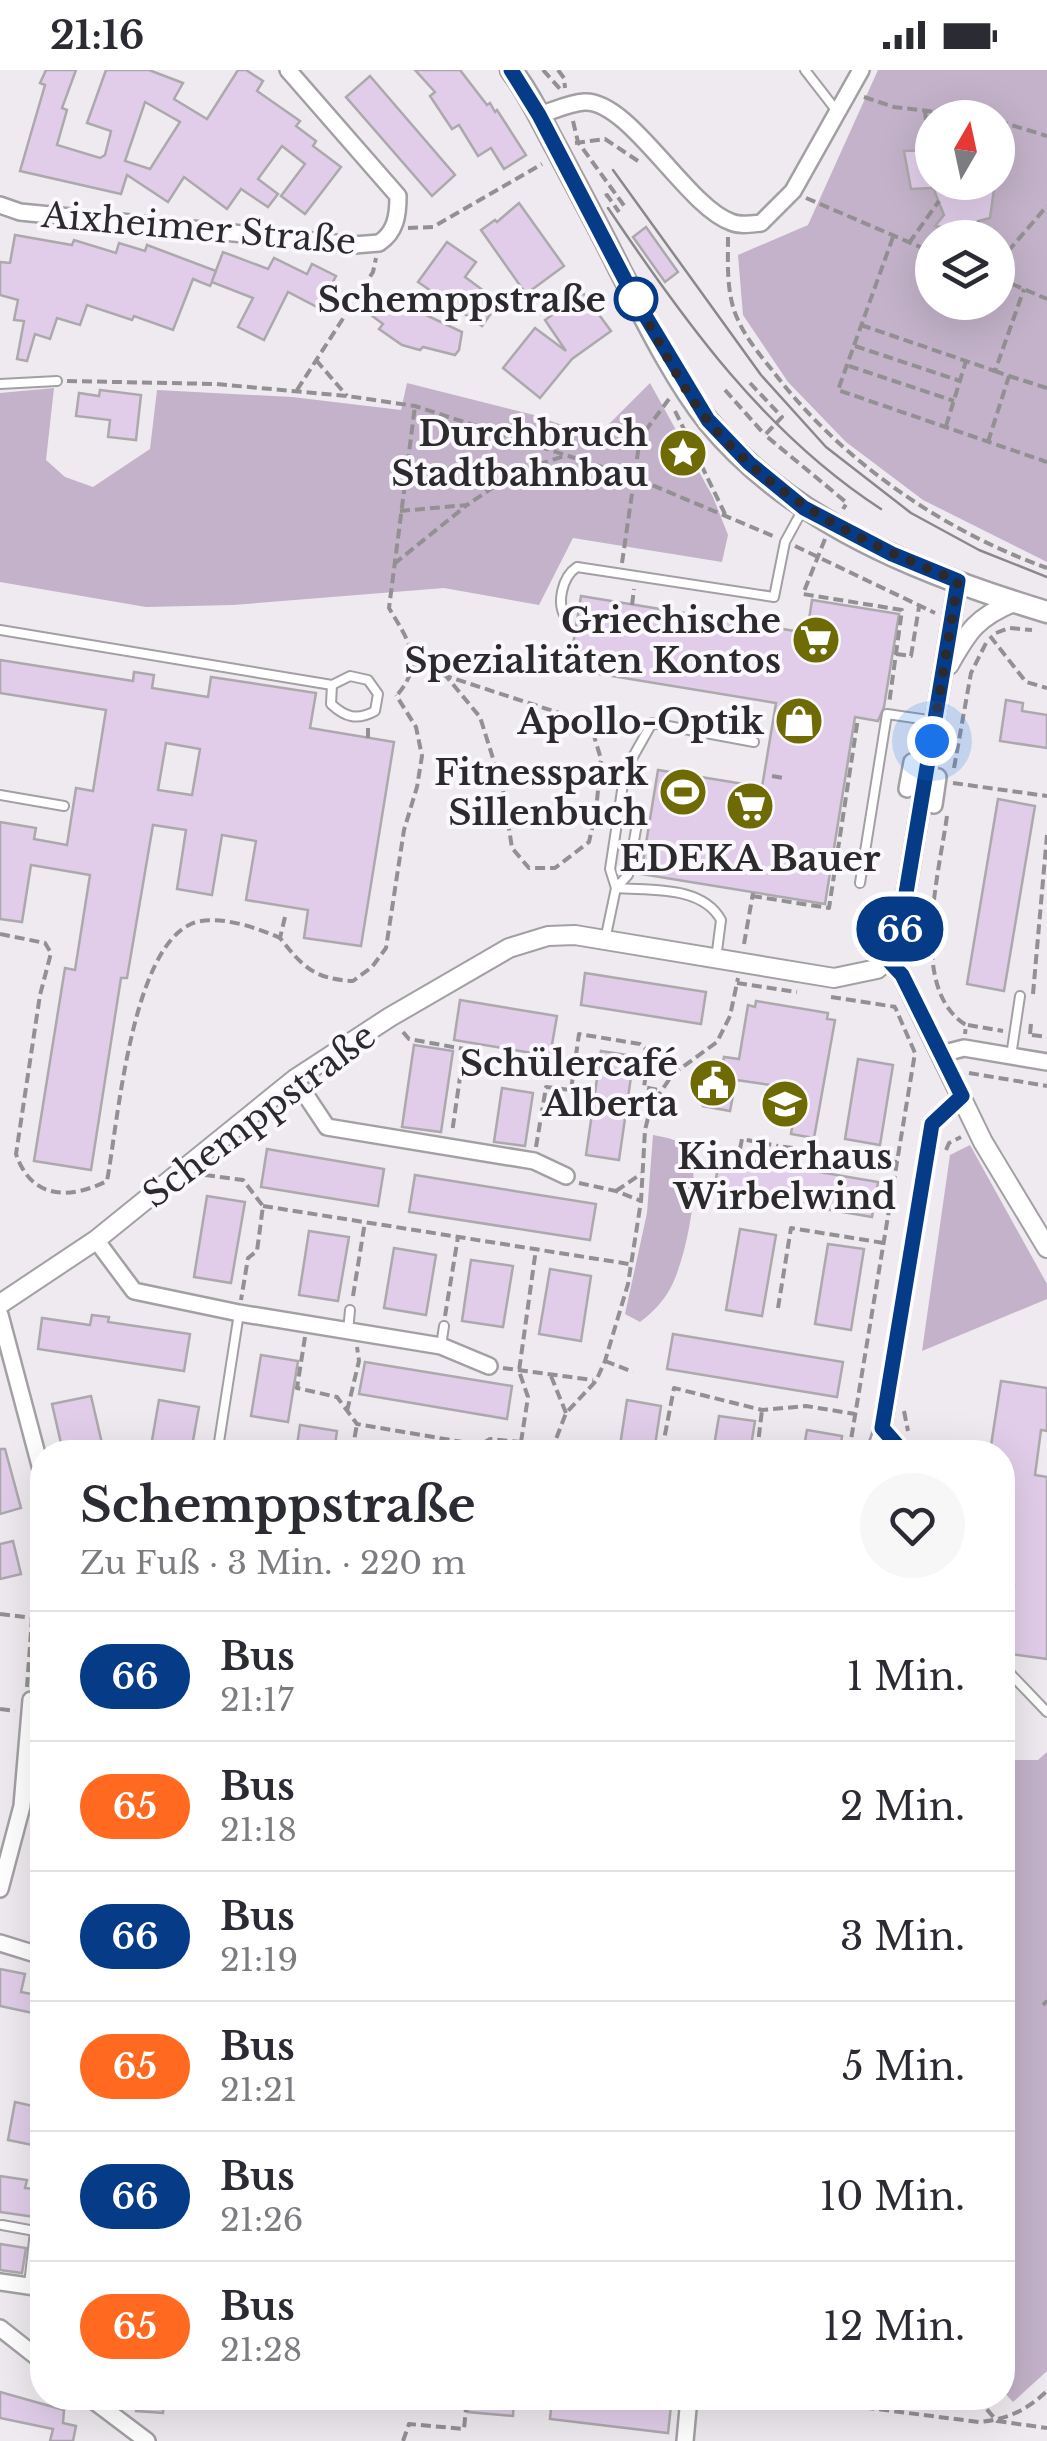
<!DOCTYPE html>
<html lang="de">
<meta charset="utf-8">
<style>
body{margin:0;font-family:"Libre Baskerville",serif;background:#f7f7f7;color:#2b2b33;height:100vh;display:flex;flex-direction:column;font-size:38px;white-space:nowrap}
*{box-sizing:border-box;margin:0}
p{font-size:32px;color:#7c7c81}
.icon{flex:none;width:55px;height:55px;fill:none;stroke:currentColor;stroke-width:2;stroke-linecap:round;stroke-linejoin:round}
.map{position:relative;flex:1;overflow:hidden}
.side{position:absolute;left:30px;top:1370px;width:985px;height:970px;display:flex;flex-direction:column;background:#fff;border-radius:40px;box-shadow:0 10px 40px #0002}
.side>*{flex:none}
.badge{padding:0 20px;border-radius:32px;font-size:35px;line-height:65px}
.needle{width:65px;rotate:9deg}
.buttons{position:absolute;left:915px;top:30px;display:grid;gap:20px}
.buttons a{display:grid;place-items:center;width:100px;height:100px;border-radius:50%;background:#fff;box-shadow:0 10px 40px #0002;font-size:50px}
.you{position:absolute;width:50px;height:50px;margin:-25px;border:8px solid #fff;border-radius:50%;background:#1a73e8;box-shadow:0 0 0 15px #1a73e833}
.map>.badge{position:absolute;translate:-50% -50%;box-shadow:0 0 0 5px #fff}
.round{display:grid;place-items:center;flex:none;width:105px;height:105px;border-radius:52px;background:#f7f7f7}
.summary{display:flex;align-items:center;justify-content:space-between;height:170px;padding:0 50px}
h1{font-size:48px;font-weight:700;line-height:75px}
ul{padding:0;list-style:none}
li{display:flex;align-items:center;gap:30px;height:130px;padding:0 50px;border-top:2px solid #e1e1e2}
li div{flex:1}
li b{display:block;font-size:38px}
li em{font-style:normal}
li .badge{min-width:110px;font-weight:700;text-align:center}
.status{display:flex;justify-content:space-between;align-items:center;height:70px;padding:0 50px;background:#fff;direction:ltr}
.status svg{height:28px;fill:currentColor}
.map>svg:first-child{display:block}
.green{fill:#c3b2c9;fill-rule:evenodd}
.building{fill:#e1cde9;stroke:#aca9ad;stroke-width:2.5;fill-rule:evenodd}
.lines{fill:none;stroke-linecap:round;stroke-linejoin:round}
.service-casing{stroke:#a3a0a4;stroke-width:12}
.minor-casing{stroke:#a3a0a4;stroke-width:20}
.tertiary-casing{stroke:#a3a0a4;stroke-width:22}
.secondary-casing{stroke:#a3a0a4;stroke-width:25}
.path{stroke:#939093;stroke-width:4;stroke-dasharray:10 5;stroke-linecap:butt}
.service{stroke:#fff;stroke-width:8}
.minor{stroke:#fff;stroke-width:15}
.tertiary{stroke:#fff;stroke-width:18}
.secondary{stroke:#fff;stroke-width:20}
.tram{stroke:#8b888c;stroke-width:2.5}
.line-casing{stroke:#fff;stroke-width:22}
.line{stroke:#063b88;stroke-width:15}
.walk{stroke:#2c2a2c;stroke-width:10;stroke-dasharray:0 18}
.stop-dot{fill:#fff;stroke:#063b88;stroke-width:5}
.labels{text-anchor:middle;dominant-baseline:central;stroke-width:8;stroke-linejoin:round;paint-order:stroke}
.street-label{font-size:35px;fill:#2c2a2c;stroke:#fbf8fd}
.stop-label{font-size:35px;font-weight:bold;fill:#2c2a2c;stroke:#fbf8fd;text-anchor:end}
.poi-label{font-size:35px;font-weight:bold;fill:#2c2a2c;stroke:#fbf8fd;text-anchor:end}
</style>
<div class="status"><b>21:16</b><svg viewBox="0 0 49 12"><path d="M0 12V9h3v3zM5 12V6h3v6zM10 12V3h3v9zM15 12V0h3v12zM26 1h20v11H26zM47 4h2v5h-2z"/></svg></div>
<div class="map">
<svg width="1047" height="2371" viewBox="0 0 1047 2371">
<rect width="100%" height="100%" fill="#eeeaef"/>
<!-- green -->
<g class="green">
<path d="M878,0H1047V492L923,430L846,372L788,312L743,245L738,185L808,155ZM932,48H998V112H932ZM932,168H998V232H932Z"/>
<polygon points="407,313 534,345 596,367 650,313 713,427 728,465 722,492 573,468 539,535 444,518 233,535 146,537 0,512 0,323 54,318 46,390 65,407 93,417 150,379 157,320 292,327 401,340"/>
<path d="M653,1065C667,1068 678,1068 687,1081C704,1106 685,1191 671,1217C663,1232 653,1242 640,1252L625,1244L647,1143Z"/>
<polygon points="970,1075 1047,1214 1047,1229 922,1281 950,1085"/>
<polygon points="1047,1682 1047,2301 1013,2332 1002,2320 1003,1690 1038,1690"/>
</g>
<!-- building -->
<g class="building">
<path d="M46,0H76L62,38L67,40L57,75L100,88L105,85L111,61L87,53L106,0H149L183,13L174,29L207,49L238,0H246L263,11L257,21L300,51L296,56L316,71L313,76L341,97L305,144L281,126L305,94L282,76L258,109L278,124L268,137L241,119L227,139L184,107L168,132L127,105L121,124L20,101L45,15L40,13ZM145,32L180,52L150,99L125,91Z"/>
<polygon points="415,0 460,0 487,35 490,33 495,42 497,40 526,85 504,99 491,78 478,86 459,55 452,59 430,26 435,22"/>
<polygon points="370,6 455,105 432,126 346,27"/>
<polygon points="932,80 932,112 995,112 990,148 978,151 972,162 935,156 944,145 932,115 932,118 911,119 904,81"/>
<polygon points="519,133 564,196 526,224 481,160 495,150 497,152"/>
<polygon points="646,157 678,202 665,212 633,167"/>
<polygon points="15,165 72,175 74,170 116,183 119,173 145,181 147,175 216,201 212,211 223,182 268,199 274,188 307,204 312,194 336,206 319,238 288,222 264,270 238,257 253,228 212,212 210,216 193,209 173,260 134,246 132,250 87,235 80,255 57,248 50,269 35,264 27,291 17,289 24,251 14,250 18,230 0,225 0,192 10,193"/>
<polygon points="447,172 476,192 465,207 499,232 482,256 418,212"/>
<polygon points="583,223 611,261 572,289 540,328 503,298 535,258 566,281 545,250"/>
<polygon points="386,226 462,262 459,280 455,285 423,277 420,280 402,275 379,259 383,254 371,245"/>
<polygon points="100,320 141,325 136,370 108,367 110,350 76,346 79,323 99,326"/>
<polygon points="581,526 807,563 812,530 899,544 884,637 878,651 855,647 825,834 641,804 658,700 762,717 776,633 569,599"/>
<path d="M0,590L133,611L134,602L154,605L152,618L208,627L211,607L316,623L310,658L394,672L361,876L304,868L308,840L246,830L256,771L222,765L212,825L177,819L186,760L153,755L127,908H121L91,1100L34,1091L65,898L75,900L90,805L31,795L22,852L0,849V752L36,758L34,769L67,775L76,718L93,721L106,640L0,623ZM166,673L200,679L192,725L158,720Z"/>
<polygon points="1006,630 1023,633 1022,641 1047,645 1047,678 1000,671"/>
<polygon points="998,729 1035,736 1004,921 967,914"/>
<polygon points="585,903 706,922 701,954 581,935"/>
<polygon points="460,930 557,946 550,986 454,970"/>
<polygon points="756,931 828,943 827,949 835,950 814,1068 791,1064 797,1024 776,1021 777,1016 736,1010 730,1041 703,1036 697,1026 696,1013 703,1002 723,992 724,987 739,989 748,935 755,937"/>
<polygon points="414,975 453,981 441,1062 402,1057"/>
<polygon points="601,981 634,986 619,1090 586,1085"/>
<polygon points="858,989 893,995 880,1075 845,1069"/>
<polygon points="502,1018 533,1023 525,1076 494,1072"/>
<polygon points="267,1079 384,1099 378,1136 261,1117"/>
<polygon points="720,1085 878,1112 872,1147 714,1120"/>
<polygon points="415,1105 596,1134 590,1170 409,1142"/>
<polygon points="207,1126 245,1132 231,1213 194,1207"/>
<polygon points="740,1159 776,1165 762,1246 726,1240"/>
<polygon points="309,1161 349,1167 338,1231 299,1225"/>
<polygon points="828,1174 864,1179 851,1260 815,1254"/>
<polygon points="394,1178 436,1185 426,1245 384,1238"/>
<polygon points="471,1190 513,1196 503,1257 462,1251"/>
<polygon points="550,1199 591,1206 581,1271 539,1264"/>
<polygon points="92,1245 109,1247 108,1252 190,1264 184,1301 38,1279 42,1248 90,1255"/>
<polygon points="673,1264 843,1292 837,1327 667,1299"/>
<polygon points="261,1285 298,1291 288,1352 251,1346"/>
<polygon points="365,1292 512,1316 507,1349 359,1324"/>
<polygon points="1001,1311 1047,1318 1047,1361 1041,1360 1035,1405 1047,1407 1047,1589 1003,1583 1014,1516 1002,1514 1002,1382 990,1382"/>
<polygon points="91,1326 104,1382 63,1382 52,1334"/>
<polygon points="159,1330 199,1337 191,1382 150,1382"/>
<polygon points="627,1330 661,1336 654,1382 619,1382"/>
<polygon points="719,1346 755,1351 750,1382 713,1382"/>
<polygon points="300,1355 337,1361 334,1382 296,1382"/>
<polygon points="807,1360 842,1366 840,1382 803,1382"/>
<polygon points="0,1379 5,1379 21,1438 0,1444"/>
<polygon points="13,1471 21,1504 0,1509 0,1474"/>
<polygon points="0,1899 25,1904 21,1922 42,1926 42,1945 0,1936"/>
<polygon points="15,2032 42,2038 42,2077 8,2070"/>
<polygon points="0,2106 27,2110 25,2118 42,2120 42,2148 0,2142"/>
<polygon points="0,2174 26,2178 22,2203 0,2200"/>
<polygon points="0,2322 64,2340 63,2353 76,2356 73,2371 50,2371 53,2359 0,2348"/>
<polygon points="137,2328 164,2328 163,2343 136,2341"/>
<polygon points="470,2328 514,2328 513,2346 468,2342"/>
<polygon points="552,2328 671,2336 668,2363 550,2349"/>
</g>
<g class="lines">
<!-- service casing -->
<g class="service-casing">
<g id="service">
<polyline points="805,0 836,40"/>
<polyline points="0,314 57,311"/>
<path d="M566,548C556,534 562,507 577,497L774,527L785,472L803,439"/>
<path d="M0,560L332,615L350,606L368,610L378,624L375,641C357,651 345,647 331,634L332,615"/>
<polyline points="0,725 64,736"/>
<polyline points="860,813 887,644 935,651"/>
<polyline points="605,870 616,818 628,805 638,748"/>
<path d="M716,889L721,850C702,815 650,821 616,818L610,799L625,701L652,653L754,672"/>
<polyline points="1011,986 1020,926"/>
<polyline points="348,1261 350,1240"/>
<polyline points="441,1276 444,1256"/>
<polyline points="219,1372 239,1243"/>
<polyline points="1002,1595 1047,1642"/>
<polyline points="2,2155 35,2161 29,2215"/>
</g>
</g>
<!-- minor casing -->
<g class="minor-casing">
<g id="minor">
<path d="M539,45C553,41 569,33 584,32C629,29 686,136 731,152C740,156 751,154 761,153L793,121L861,0"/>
<path d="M0,135L20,142L354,175L379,173C396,162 398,145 398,126L288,0"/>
<polyline points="907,719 912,692"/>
<polyline points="934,735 938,707"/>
<polyline points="941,984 964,978 1047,992"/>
<polyline points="295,1009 327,1057 534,1091 566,1106"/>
<polyline points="96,1170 134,1221 239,1243 441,1276 489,1296"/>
<polyline points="0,1245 42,1403"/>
<polyline points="883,1358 903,1382"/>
<polyline points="875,1382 883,1358 932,1054 962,1026"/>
<polyline points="0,1819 22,1736 31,1630"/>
<polyline points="0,1873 42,1886"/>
<polyline points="0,2212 42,2218"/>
<polyline points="0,2258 42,2291"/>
<polyline points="90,2328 147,2371"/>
<polyline points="685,2371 689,2328"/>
</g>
</g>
<!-- tertiary casing -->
<g class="tertiary-casing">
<g id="tertiary">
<path d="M949,595C968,561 977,547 1014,532"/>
<polyline points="888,889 902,905 983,1072 1047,1178"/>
<polyline points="0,1234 96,1170 295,1009 390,947 509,878 548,866 575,865 834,908 877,899 888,889 900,859 958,511"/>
</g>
</g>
<!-- secondary casing -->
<g class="secondary-casing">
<path id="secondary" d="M511,0C530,24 542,52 557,79C578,119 600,159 620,200C645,248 674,308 708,351C791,453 924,505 1047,542"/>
</g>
<!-- path -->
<g class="path">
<polyline points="543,0 561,20"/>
<polyline points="558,0 564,8 565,18"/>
<polyline points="864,27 894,37 987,48"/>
<polyline points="925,40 929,80"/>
<polyline points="573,51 578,72 625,137"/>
<polyline points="998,51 1047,66"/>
<polyline points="575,73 605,69 638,91"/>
<polyline points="605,126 607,125 619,142"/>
<polyline points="806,128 932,182"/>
<polyline points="408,158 433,157 542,94"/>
<path d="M728,167C728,194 726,225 738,250C746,268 760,285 772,300C840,390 941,460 1047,498"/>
<polyline points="893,167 838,320 1047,392"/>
<polyline points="978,168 978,151"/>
<polyline points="909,173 939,131"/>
<polyline points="998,193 1047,136"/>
<polyline points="998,208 1047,229"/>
<polyline points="861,255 995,301 1024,219"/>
<polyline points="855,276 960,311"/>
<polyline points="316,290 347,326"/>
<polyline points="849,296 954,331"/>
<polyline points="1009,306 1047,318"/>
<polyline points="67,311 216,314 347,326 415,336 633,407 773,466"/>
<polyline points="750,313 782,347 765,365 847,433 843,439"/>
<polyline points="297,320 373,202 376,188"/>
<polyline points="725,320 765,365"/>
<polyline points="675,341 725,444"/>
<polyline points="946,356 966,291"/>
<polyline points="988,372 1009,306 995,301"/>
<polyline points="400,441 467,435 516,402 567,385"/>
<polyline points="825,469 803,524 902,540 889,634"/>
<polyline points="795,476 935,543"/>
<polyline points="622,493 640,368 669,329"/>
<polyline points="394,494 467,435"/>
<polyline points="632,535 634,519"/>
<polyline points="996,563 1009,558 1032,560"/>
<polyline points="990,566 1026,612 1047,618"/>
<polyline points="896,584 911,586 919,537"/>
<polyline points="414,594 446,606 480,647 503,720 512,778 529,798 555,798 589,772 596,741 601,689 590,653 446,606"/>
<path d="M398,624C425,592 408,570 389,538L415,336"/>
<polyline points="368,668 368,656"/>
<polyline points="954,698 971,603 986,573"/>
<polyline points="772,706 783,708"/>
<polyline points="953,713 1047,726"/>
<path d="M947,746C939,804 908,919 966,955L965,964"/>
<polyline points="752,826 829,838 858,648"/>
<path d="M285,847L280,868C303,897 314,909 353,911L372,897L386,878L404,760L417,717L422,686L416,657L396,625"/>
<path d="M0,864L45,873L51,883L40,925L16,1084C31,1129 69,1130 107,1111C118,1052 131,881 191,854C215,843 258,858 280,868"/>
<polyline points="744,874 753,823"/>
<polyline points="737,913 797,922"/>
<polyline points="1033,924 1047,765"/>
<polyline points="831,927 896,937"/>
<polyline points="968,955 1003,961"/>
<polyline points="403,962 409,969 464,979 452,1063"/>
<polyline points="1030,964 1031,954"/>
<polyline points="1032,965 1047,967"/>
<polyline points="969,1003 1047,1016"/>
<polyline points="536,1077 546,1017 571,1020 579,964 640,974 649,982 644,1017 658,1020"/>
<polyline points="740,1079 742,1069 778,1076"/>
<polyline points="946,1080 949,1073 961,1067"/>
<polyline points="777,1086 778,1076 897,1092"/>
<polyline points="816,1093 818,1081"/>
<polyline points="858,1098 860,1087"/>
<polyline points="205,1105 243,1110 263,1136 257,1181 248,1188 241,1230"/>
<polyline points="579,1113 616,1121 641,1131"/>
<polyline points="616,1121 641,1104"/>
<polyline points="263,1136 629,1194"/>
<polyline points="353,1226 365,1152"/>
<polyline points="778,1238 791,1158 884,1173"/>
<polyline points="445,1246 458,1167"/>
<polyline points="305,1267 297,1318 337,1327 357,1354 480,1375 490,1369 521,1372 520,1382"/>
<polyline points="605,1291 633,1302"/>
<polyline points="503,1298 593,1310"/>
<polyline points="551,1306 566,1343"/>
<polyline points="347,1341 359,1291 357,1277"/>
<polyline points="904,1341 908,1361"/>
<polyline points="521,1372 528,1327 519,1301 536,1179"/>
<polyline points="662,1380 674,1318 762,1340 806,1336 855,1344"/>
<polyline points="352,1382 357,1354"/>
<polyline points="440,1382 442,1369"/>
<polyline points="551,1382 566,1343 596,1311 605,1291 628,1214 641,1131 645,1060 651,1036 673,1004 717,972 730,946 738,908"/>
<polyline points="757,1382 762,1340"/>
<polyline points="849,1382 915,983 895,937"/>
<polyline points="0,1544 42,1549"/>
<polyline points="27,1617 32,1548"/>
<polyline points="0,1639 15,1641"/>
<polyline points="1043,1935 1047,1931"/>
<path d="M790,2328L979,2352C1006,2350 1027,2340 1047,2321"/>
<polyline points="977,2328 997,2351 1047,2358"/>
<polyline points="403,2371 409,2354 464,2359 467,2328"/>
</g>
<!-- service -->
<use href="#service" class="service"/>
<!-- minor -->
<use href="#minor" class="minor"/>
<!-- tertiary -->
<use href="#tertiary" class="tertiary"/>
<!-- secondary -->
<use href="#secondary" class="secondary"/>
<!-- tram -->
<g class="tram">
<polyline points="613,100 761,305 826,377 911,443 979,480 1047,507"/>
<path d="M608,138C684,251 765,364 881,439"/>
</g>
</g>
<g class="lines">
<!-- line casing -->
<g class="line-casing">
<polyline id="line" points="511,0 539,45 634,227 708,350 749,393 804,438 892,484 958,511 900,859 888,890 902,905 962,1026 932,1054 882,1358 903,1382"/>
</g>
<!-- line -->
<use href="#line" class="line"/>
<!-- walk -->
<path class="walk" d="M636,229L634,227C658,268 679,315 709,352C777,433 862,472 958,511L932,671"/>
</g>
<!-- icons -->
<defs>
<g id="sight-disc" transform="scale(2.5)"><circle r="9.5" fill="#6e6a04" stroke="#fbf8fd"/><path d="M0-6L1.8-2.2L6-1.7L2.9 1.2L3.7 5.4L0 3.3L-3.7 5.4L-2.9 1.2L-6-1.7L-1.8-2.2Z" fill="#fff"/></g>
<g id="supermarket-disc" transform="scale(2.5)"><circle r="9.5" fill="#6e6a04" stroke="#fbf8fd"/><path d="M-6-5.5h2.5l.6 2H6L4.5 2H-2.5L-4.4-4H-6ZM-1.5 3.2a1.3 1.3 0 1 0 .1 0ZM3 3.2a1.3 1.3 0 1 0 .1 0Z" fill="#fff"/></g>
<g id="shop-disc" transform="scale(2.5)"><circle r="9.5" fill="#6e6a04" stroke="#fbf8fd"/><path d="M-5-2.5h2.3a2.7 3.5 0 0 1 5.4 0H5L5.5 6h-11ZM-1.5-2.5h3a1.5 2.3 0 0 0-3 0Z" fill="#fff"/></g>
<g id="stadium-disc" transform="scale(2.5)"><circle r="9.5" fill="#6e6a04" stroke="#fbf8fd"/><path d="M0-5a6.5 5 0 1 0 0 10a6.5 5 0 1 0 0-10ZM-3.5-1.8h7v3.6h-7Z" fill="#fff"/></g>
<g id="civic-disc" transform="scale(2.5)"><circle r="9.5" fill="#6e6a04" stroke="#fbf8fd"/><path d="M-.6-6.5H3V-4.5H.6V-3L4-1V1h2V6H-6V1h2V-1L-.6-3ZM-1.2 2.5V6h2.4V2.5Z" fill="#fff"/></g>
<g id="school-disc" transform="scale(2.5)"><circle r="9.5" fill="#6e6a04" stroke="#fbf8fd"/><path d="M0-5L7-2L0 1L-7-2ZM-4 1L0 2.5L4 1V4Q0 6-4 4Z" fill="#fff"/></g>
</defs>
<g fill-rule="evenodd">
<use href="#sight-disc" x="683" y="383"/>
<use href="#supermarket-disc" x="816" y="570"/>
<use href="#shop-disc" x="799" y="651"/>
<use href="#stadium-disc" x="683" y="722"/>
<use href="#supermarket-disc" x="750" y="736"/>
<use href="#civic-disc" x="713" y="1013"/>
<use href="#school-disc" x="785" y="1034"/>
</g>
<!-- markers -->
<circle class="stop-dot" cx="636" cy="229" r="20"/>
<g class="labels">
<!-- street labels -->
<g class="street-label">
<text transform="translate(199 158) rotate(5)">Aixheimer Straße</text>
<text transform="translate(259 1045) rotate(-37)">Schemppstraße</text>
</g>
<!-- stop labels -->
<g class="stop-label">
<text x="606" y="229">Schemppstraße</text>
</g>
<!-- poi labels -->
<g class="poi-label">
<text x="648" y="363">Durchbruch<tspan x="648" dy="40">Stadtbahnbau</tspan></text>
<text x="781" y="550">Griechische<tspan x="781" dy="40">Spezialitäten Kontos</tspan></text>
<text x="764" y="651">Apollo-Optik</text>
<text x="648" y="702">Fitnesspark<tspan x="648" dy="40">Sillenbuch</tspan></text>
<text x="750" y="788" text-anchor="middle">EDEKA Bauer</text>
<text x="678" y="993">Schülercafé<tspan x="678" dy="40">Alberta</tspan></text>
<text x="785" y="1086" text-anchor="middle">Kinderhaus<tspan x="785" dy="40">Wirbelwind</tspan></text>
</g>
</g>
</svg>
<div class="buttons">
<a><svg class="needle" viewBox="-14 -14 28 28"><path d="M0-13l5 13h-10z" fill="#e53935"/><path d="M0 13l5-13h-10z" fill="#7c7c81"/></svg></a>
<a><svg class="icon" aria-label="layers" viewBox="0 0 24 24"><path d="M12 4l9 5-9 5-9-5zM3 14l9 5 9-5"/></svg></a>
</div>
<div class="you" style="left:932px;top:671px"></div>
<b class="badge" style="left:900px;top:859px;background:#063b88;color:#fff">66</b>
<section class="side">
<div class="summary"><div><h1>Schemppstraße</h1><p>Zu Fuß · 3 Min. · 220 m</p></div><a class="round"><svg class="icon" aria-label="heart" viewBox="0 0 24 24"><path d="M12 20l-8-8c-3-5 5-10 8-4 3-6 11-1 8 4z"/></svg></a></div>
<ul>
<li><span class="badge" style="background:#063b88;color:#fff">66</span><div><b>Bus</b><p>21:17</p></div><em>1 Min.</em></li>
<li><span class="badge" style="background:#ff6a20;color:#fff">65</span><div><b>Bus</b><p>21:18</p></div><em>2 Min.</em></li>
<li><span class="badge" style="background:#063b88;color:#fff">66</span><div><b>Bus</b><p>21:19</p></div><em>3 Min.</em></li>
<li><span class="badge" style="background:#ff6a20;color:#fff">65</span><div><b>Bus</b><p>21:21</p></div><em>5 Min.</em></li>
<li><span class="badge" style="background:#063b88;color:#fff">66</span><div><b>Bus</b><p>21:26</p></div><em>10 Min.</em></li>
<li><span class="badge" style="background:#ff6a20;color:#fff">65</span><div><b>Bus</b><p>21:28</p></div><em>12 Min.</em></li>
</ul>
</section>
</div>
